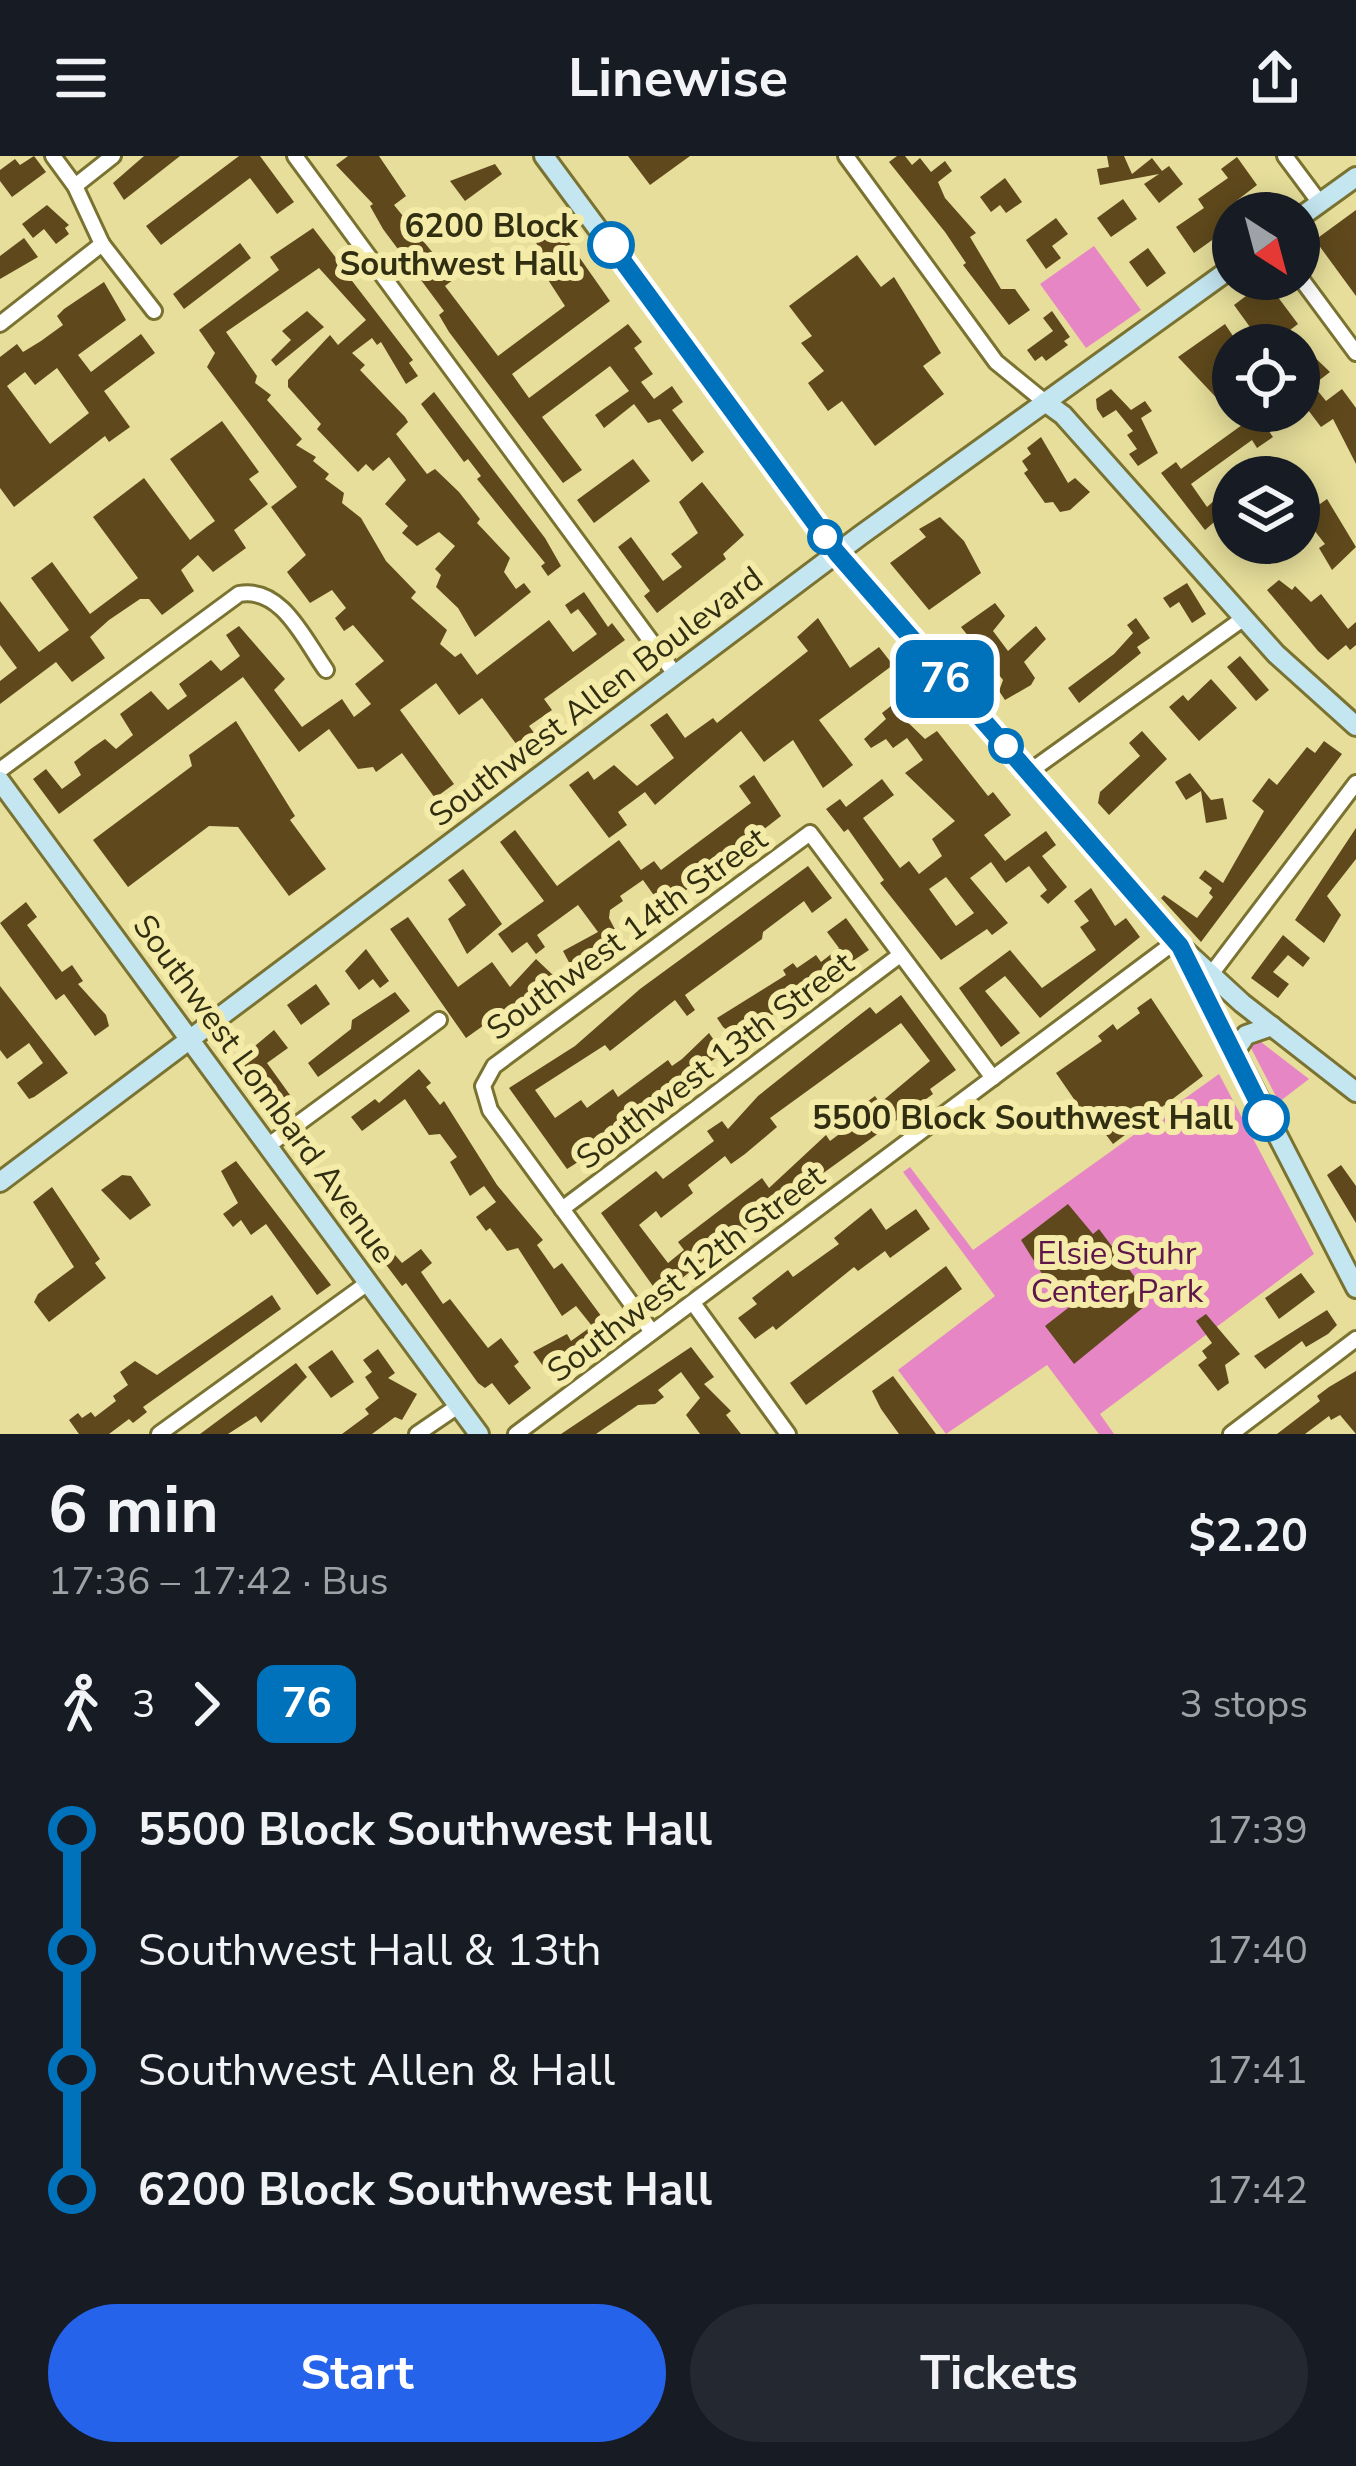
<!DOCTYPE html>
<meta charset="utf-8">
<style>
body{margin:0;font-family:"Nunito Sans",sans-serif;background:#242831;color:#f1f3f6;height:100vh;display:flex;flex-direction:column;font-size:45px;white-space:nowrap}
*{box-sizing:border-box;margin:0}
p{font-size:39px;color:#9ea1a6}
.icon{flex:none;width:66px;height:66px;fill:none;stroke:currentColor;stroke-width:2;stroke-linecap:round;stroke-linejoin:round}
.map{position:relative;height:1278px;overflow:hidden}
.side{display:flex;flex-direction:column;background:#171b24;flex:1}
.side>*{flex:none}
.badge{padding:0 24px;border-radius:18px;font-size:42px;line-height:78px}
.needle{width:78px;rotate:144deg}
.controls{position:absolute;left:1212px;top:36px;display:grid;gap:24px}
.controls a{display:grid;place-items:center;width:108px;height:108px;border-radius:50%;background:#171b24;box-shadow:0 6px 30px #0003;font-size:60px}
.map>.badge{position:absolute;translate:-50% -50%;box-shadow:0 0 0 6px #fff}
.legs{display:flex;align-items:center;gap:18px;height:132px;padding:0 48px;font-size:39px}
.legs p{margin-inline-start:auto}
.summary{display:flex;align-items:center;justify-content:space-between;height:204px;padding:0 48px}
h1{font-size:66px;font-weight:700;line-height:90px}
.action{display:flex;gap:24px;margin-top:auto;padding:24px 48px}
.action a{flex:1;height:138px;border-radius:72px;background:#2563eb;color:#fff;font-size:48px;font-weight:700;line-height:138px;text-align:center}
.action a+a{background:#242831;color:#f1f3f6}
ul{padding:0 48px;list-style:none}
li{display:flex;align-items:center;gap:42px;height:120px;font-size:45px}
li i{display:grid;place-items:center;width:18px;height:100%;margin:0 15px;background:currentColor}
li i::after{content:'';width:30px;height:30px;margin:-15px;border:9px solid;border-radius:50%;background:#171b24}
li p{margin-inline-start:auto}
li:first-child i{background:linear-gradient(#0000 50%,currentColor 0)}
li:last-child i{background:linear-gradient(currentColor 50%,#0000 0)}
header{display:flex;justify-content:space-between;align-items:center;height:156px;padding:0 48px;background:#171b24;font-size:54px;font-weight:700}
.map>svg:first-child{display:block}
.green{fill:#e786c4}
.building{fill:#5f491c;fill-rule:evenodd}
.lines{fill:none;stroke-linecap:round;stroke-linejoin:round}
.street-casing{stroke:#7a7230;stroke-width:20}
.secondary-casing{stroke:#7a7230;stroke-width:24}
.street{stroke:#fff;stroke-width:14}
.secondary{stroke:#c4e6f1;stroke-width:18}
.line-1-casing{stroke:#fff;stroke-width:27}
.line-1{stroke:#0072bc;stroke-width:18}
.stop-1-dot{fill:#fff;stroke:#0072bc;stroke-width:6}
.labels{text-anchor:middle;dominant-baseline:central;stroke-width:12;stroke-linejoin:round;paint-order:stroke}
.stop-label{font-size:33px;font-weight:bold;fill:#312e12;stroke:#f3eba7;text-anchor:end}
.street-label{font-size:33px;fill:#312e12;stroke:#f3eba7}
.park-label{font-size:33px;fill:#5e1549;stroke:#f3eba7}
</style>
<header><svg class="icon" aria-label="menu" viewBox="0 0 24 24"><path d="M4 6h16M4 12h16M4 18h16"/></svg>Linewise<svg class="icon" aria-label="share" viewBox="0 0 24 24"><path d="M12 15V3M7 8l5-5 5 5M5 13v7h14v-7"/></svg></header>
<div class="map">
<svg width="1356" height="1278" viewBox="0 0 1356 1278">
<rect width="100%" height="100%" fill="#e6de9a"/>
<!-- green -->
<g class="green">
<polygon points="1094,90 1141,154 1086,192 1040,128"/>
<polygon points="1239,869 1309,923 1279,946"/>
<polygon points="1219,918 1314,1098 1100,1258 1114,1278 1099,1278 1047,1209 946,1278 898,1214 995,1140 903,1016 910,1011 973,1094"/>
</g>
<!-- building -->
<g class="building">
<polygon points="34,0 46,16 12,41 0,25 0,14 15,3 20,9"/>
<polygon points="144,0 180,0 124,44 113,27"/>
<polygon points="239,0 260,0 294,46 277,58 250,22 161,89 146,70"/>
<polygon points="348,0 379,0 406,40 394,49 454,123 445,130 498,200 565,150 530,96 538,90 535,85 556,68 610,145 512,218 529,242 628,168 642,186 634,192 653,218 641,226 654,243 672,230 683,246 672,254 704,296 692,306 660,263 648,267 634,248 604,272 595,259 629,235 610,210 542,261 582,314 563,327 449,176 439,159 444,155 383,73 370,50 373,48 336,9"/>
<polygon points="628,0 690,0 650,29"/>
<polygon points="897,0 905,0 912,9 920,2 931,16 945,5 952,15 938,26 945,42 976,77 970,81 1001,133 1015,133 1030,154 1009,169 963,109 966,107 945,76 889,6"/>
<polygon points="1107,0 1124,0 1132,18 1152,2 1162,15 1169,10 1183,28 1159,47 1144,28 1159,18 1100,29 1097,13 1109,11"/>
<polygon points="1237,1 1257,29 1231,49 1233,77 1226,82 1222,77 1194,97 1176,71 1204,52 1198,43 1228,22 1221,13"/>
<polygon points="495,8 502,18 465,45 450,25"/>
<polygon points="1005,22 1022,46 1006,57 1000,49 991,56 980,41"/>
<polygon points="1123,43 1137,63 1111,81 1097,62"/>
<polygon points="47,49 69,69 65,72 69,78 56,88 44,73 33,82 22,68"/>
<polygon points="1356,54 1356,140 1315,84"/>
<polygon points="1056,62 1068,78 1052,90 1061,102 1046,113 1026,84"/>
<polygon points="313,72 343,111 348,106 355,115 349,121 413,204 409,207 418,220 406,228 381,186 377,189 372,182 352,197 365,209 360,214 405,261 408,266 396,278 427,318 435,313 459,336 480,363 477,367 510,402 504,416 516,433 524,427 531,436 475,481 458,452 436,431 441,419 435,413 455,390 439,376 417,390 402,377 408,370 385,348 406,324 389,301 373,315 366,308 358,316 317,273 321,268 288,231 288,224 330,179 338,189 366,164 319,112 226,176 257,220 255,227 271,239 267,244 302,283 296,289 316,301 313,305 329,318 325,323 344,337 342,347 361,362 386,405 416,436 411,442 447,474 440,488 455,501 461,497 477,519 549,464 573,496 597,478 578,453 571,458 565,449 584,436 608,471 612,467 625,484 544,543 552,554 529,570 540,585 523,597 482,542 459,559 436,527 400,554 454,628 435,642 402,597 376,616 373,611 358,613 329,573 299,596 243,521 59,658 33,623 46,613 62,633 81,619 74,606 92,592 105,583 116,593 133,579 120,558 151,535 168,554 187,540 179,528 211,504 221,515 240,500 226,479 239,470 285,523 274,534 302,571 342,543 354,561 371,548 355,528 384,505 353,469 344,475 335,462 346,452 332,434 310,447 287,416 306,399 271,351 297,331 207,211 215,197 199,174 279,114 270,101"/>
<polygon points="24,82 38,101 0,123 0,100"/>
<polygon points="240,87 251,102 184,153 173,138"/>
<polygon points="1148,92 1166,117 1147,131 1129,106"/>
<polygon points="857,99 881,131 894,121 941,197 923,210 944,238 875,290 842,245 828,255 808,227 824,215 801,187 812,180 789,150"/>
<polygon points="1266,125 1298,168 1282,180 1288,189 1263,189 1234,149"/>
<path d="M104,126L126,164L78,199L91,216L141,178L155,197L104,235L130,271L109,286L105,280L14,351L0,332V201L17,188L23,196L41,185L63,169L57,160L64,153ZM57,212L89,257L50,288L7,230L25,216L35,229Z"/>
<polygon points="307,155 324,171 276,210 271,204 291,184 282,175"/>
<polygon points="1052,155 1070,181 1064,185 1068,189 1046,205 1042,200 1035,205 1027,194 1053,175 1043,162"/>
<polygon points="1225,168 1239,189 1233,189 1233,255 1255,255 1273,281 1257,292 1252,284 1191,328 1207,351 1216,343 1227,355 1205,374 1161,317 1176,306 1181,313 1242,269 1178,201"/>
<polygon points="1305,192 1330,216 1313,229 1326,245 1342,233 1356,252 1356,308 1333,263 1321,271 1302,246 1299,197"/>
<polygon points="1111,233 1131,254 1145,245 1152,255 1141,262 1158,297 1138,310 1129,298 1137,293 1127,279 1133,275 1116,254 1103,262 1097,253 1096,243"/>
<polygon points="434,236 545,382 561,410 548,420 541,410 545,407 477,323 481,320 468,303 464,306 421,248"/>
<polygon points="222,265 259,316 249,323 268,348 234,374 246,392 213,416 198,399 181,414 194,435 162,459 149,443 140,443 109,464 90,481 105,502 72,526 56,506 0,548 0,525 17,512 0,489 0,445 39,496 69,474 31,422 52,406 90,458 138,422 93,361 144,322 190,384 208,370 215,365 170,303"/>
<polygon points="1041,281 1068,327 1075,322 1090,336 1070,354 1060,356 1053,346 1045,347 1024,317 1028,314 1022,305 1031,298 1027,292"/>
<polygon points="633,303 650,325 594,367 577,344"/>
<polygon points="702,326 744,379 723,398 726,403 657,457 644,440 650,435 618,391 631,381 663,425 682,411 671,398 698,377 679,346"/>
<polygon points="1327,343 1356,391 1332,414 1319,392 1325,388 1303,360"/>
<polygon points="940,361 964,385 981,417 929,454 890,407 926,381 919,373"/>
<polygon points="1279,424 1292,434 1295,430 1311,446 1321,438 1348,473 1356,466 1356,489 1350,494 1346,489 1328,504 1318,495 1267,434"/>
<polygon points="1187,427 1206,458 1192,467 1179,446 1170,452 1163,442"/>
<polygon points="995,447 1005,460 993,475 1008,495 1036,470 1046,483 1024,506 1035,522 1031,529 1005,544 999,535 1003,524 961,471"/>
<polygon points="818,462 850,512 879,491 893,509 819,564 853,609 823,632 793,584 764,606 741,575 655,649 645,636 618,656 627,669 609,682 569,629 588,615 594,624 614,609 637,630 674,602 650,569 667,557 685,582 713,562 717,567 808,495 797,481"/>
<polygon points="1136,462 1150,482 1137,491 1141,497 1079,547 1068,532 1114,498 1133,477 1127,469"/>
<polygon points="1240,500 1269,534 1256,545 1227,511"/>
<polygon points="1211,523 1237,552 1199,585 1169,551 1183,539 1188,545"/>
<path d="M891,550L925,583L937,575L988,640L993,636L1011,659L984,679L1005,705L1046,675L1056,689L1042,700L1067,731L1048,748L1040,740L1047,734L1029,710L1006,727L991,706L970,722L1008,767L992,779L987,773L941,804L880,727L884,724L848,673L844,676L826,653L840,643L846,651L882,623L894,639L863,662L900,712L909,705L919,718L942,700L932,683L955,665L905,617L923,604L907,582L893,592L886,583L871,592L864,583L886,563L882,557ZM946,721L974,757L956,770L929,733Z"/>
<polygon points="236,565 295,660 290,664 326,713 289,740 238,671 209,670 128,731 93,684 192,610 189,599"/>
<polygon points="1142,575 1167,603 1109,659 1098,647 1100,636 1140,600 1129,587"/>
<polygon points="1324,585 1342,598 1201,786 1161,742 1164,739 1197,762 1213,741 1209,737 1212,732 1199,722 1205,714 1223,727 1264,655 1252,645 1269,622 1277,629 1307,591 1315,597"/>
<polygon points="1190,617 1211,644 1223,642 1227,663 1206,667 1201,635 1186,644 1175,626"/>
<polygon points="754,619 781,660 663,752 643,724 620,740 623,745 610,754 609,762 620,783 588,806 572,812 563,795 598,776 578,749 537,779 545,791 536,798 527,786 512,797 498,778 544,745 500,686 515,674 557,730 619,684 641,714 654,705 661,714 751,647 739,630"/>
<polygon points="1356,672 1356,703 1327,740 1341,759 1324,787 1295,764"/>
<polygon points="808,710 832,742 812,757 804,745 763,776 762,783 685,839 695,854 687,860 675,844 610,895 605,889 535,934 555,962 581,944 587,952 613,933 618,941 668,904 672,910 682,903 709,877 723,897 662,940 627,975 567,1013 509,932 575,890 640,833"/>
<polygon points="463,713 502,768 467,798 448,763 466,749 448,724"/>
<polygon points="1091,732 1115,770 1126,762 1140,781 1040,862 1005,820 985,835 1020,877 1001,891 959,832 1010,794 1042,832 1096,794 1080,771 1089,765 1074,745"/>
<polygon points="26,746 37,761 27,769 62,816 72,809 83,825 78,828 106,859 109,870 95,880 64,838 56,844 0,767"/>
<polygon points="408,761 458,831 492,806 510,831 536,803 555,821 508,867 501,857 466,882 390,773"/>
<polygon points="846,762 869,794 738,882 723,871 717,862 786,819 783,814 793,807 797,812 816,799 821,806 839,792 827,776"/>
<polygon points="1283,779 1310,802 1303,811 1288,799 1273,816 1289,828 1278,842 1251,822"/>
<polygon points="366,793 389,825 380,832 373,823 359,834 345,815"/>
<polygon points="316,828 330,848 301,869 287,849"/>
<polygon points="0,830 68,917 34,941 29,943 17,927 43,907 29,887 7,903 0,894"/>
<polygon points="395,836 410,855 318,921 308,907 351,873 352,864"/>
<path d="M901,839L956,914L930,933L933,938L790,1041L785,1035L765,1049L771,1060L762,1066L760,1063L733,1083L724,1071L705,1086L713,1097L660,1140L601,1057L656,1015L663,1023L714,985L707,975L722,965L728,973L758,940L857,861L870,851L876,858ZM901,867L930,905L880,947L875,940L852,957L850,970L830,985L826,979L769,1032L762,1022L678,1086L684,1094L668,1107L639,1069L656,1055L661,1062L693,1037L688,1029L725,1000L731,1008L745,998L777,971L770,962Z"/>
<polygon points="1151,842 1203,920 1113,988 1091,959 1087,962 1056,917 1102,885 1098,880 1113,868 1117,874 1140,857 1137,852"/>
<polygon points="274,874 288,892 267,907 290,939 275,949 245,924 236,906"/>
<polygon points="419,913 431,927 426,931 440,949 444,945 497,1029 543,1084 537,1089 554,1113 562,1107 613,1176 551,1221 533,1196 567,1178 571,1185 592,1170 576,1150 562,1160 518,1092 507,1095 490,1072 486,1075 476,1061 496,1046 484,1030 470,1040 450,1006 457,1001 440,978 429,979 405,943 362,975 351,961 375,943 379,947"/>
<polygon points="236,1005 331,1129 317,1139 266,1068 251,1079 241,1064 233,1071 223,1058 238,1047 221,1015"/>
<polygon points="1341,1009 1356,1030 1356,1067 1327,1019"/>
<polygon points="122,1019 131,1020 151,1049 130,1064 101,1034"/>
<polygon points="52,1031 100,1103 95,1107 106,1122 49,1166 34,1146 38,1138 74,1111 33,1046"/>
<polygon points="1068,1048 1093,1078 1099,1073 1108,1085 1137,1124 1131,1128 1145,1150 1074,1208 1045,1170 1077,1145 1064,1127 1049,1129 1021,1084"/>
<polygon points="871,1052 886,1074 916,1053 930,1073 890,1102 885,1095 858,1115 854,1111 776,1174 773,1170 755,1183 738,1162 757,1148 752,1142 788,1114 793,1121 839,1088 834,1082"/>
<polygon points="421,1093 432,1107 421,1116 443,1148 450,1143 488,1192 501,1182 519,1206 514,1210 531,1232 509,1249 492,1227 485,1232 478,1227 406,1127 402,1130 384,1106 395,1099 402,1107"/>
<polygon points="946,1110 962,1133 806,1249 790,1227"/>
<polygon points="1301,1117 1315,1136 1279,1163 1265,1142"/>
<polygon points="272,1139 281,1153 143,1251 147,1256 133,1267 129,1263 109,1278 79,1278 69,1264 78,1257 82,1262 91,1256 95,1261 116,1245 113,1240 128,1229 120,1216 135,1205 157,1219"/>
<polygon points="1327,1154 1337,1169 1328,1178 1306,1191 1302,1185 1265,1213 1254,1200"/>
<polygon points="1206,1158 1240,1198 1225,1209 1229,1227 1218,1235 1198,1209 1207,1202 1202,1195 1212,1187 1196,1165"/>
<polygon points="691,1191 714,1221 704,1228 731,1255 726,1259 741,1278 700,1278 686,1259 700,1242 681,1216 658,1234 664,1241 655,1248 638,1249 596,1278 561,1278"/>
<polygon points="378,1193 395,1217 388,1222 417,1238 402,1264 395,1261 372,1278 342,1278 369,1258 365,1253 379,1242 365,1221 372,1216 363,1204"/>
<polygon points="332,1194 354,1226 331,1242 308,1211"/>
<polygon points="296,1207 307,1221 261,1267 256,1260 228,1278 200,1278"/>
<polygon points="1356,1215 1356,1278 1340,1259 1331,1264 1329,1260 1305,1278 1277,1278 1320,1245 1317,1240 1329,1231"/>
<polygon points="893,1220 936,1278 899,1278 881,1253 872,1235"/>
</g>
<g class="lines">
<!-- street casing -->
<g class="street-casing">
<g id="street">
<polyline points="53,0 75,30 102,88"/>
<polyline points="295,0 675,518"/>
<polyline points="846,0 996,206 1045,246"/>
<polyline points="1285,0 1320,47"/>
<polyline points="75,30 113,0"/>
<polyline points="102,88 154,155"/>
<polyline points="1299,120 1356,197"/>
<polyline points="0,168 102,88"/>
<path d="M0,614L239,438C282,430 305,485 326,514"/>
<polyline points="1029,616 1244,462"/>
<polyline points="1212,817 1356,627"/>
<polyline points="269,989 439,864"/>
<polyline points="562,1053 900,799"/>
<polyline points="693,1147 788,1278"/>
<polyline points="652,1176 490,954 483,930 494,910 810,677 993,922"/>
<polyline points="159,1278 369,1126"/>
<polyline points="417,1278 458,1250"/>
<polyline points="516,1278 1176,785"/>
<polyline points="1231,1278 1356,1183"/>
</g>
</g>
<!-- secondary casing -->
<g class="secondary-casing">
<g id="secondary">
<polyline points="544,0 837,397 1180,790 1356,1132"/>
<polyline points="1299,62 1356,21"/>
<polyline points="1045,246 1063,259 1276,498 1356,570"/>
<polyline points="0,625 479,1278"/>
<polyline points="1180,790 1242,847 1356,936"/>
<polyline points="1233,898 1246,879 1272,870"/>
<polyline points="0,1026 861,379 1233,111"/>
</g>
</g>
<!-- street -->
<use href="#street" class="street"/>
<!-- secondary -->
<use href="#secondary" class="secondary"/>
</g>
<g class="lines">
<!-- line-1 casing -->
<g class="line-1-casing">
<polyline id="line-1" points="611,89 837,397 1180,790 1266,962"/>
</g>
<!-- line-1 -->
<use href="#line-1" class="line-1"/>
</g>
<!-- markers -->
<g class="stop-1-dot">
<circle cx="611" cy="89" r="21"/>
<circle cx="825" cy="381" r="15"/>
<circle cx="1006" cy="590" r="15"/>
<circle cx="1266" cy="962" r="21"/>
</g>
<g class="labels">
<!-- stop labels -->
<g class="stop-label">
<text x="578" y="70">6200 Block<tspan x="578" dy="38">Southwest Hall</tspan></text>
<text x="1233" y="962">5500 Block Southwest Hall</text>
</g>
<!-- street labels -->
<g class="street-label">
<text transform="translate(596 541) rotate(-37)">Southwest Allen Boulevard</text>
<text transform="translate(627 778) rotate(-36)">Southwest 14th Street</text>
<text transform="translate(715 905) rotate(-37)">Southwest 13th Street</text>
<text transform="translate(264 933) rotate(54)">Southwest Lombard Avenue</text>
<text transform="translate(686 1118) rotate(-37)">Southwest 12th Street</text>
</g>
<!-- park labels -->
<g class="park-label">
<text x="1117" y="1097">Elsie Stuhr<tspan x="1117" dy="38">Center Park</tspan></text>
</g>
</g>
</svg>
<div class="controls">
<a><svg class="needle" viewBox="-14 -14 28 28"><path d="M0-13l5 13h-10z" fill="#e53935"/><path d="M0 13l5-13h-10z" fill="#9ea1a6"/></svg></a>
<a><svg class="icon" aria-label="locate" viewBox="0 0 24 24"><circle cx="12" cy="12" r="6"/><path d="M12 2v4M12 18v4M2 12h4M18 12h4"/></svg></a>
<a><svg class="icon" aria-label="layers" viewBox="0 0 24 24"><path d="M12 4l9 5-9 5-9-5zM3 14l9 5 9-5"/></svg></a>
</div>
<b class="badge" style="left:945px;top:523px;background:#0072bc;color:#fff">76</b>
</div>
<section class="side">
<div class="summary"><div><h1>6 min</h1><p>17:36 – 17:42 · Bus</p></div><b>$2.20</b></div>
<div class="legs"><svg class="icon" aria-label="walk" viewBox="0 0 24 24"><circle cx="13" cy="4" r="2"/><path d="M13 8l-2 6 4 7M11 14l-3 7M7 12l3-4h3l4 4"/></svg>3<svg class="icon" aria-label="forward" viewBox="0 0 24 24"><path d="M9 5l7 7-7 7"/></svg><b class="badge" style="background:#0072bc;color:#fff">76</b><p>3 stops</p></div>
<ul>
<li><i style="color:#0072bc"></i><b>5500 Block Southwest Hall</b><p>17:39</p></li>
<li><i style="color:#0072bc"></i><span>Southwest Hall &amp; 13th</span><p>17:40</p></li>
<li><i style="color:#0072bc"></i><span>Southwest Allen &amp; Hall</span><p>17:41</p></li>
<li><i style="color:#0072bc"></i><b>6200 Block Southwest Hall</b><p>17:42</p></li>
</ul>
<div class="action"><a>Start</a><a>Tickets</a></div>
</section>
